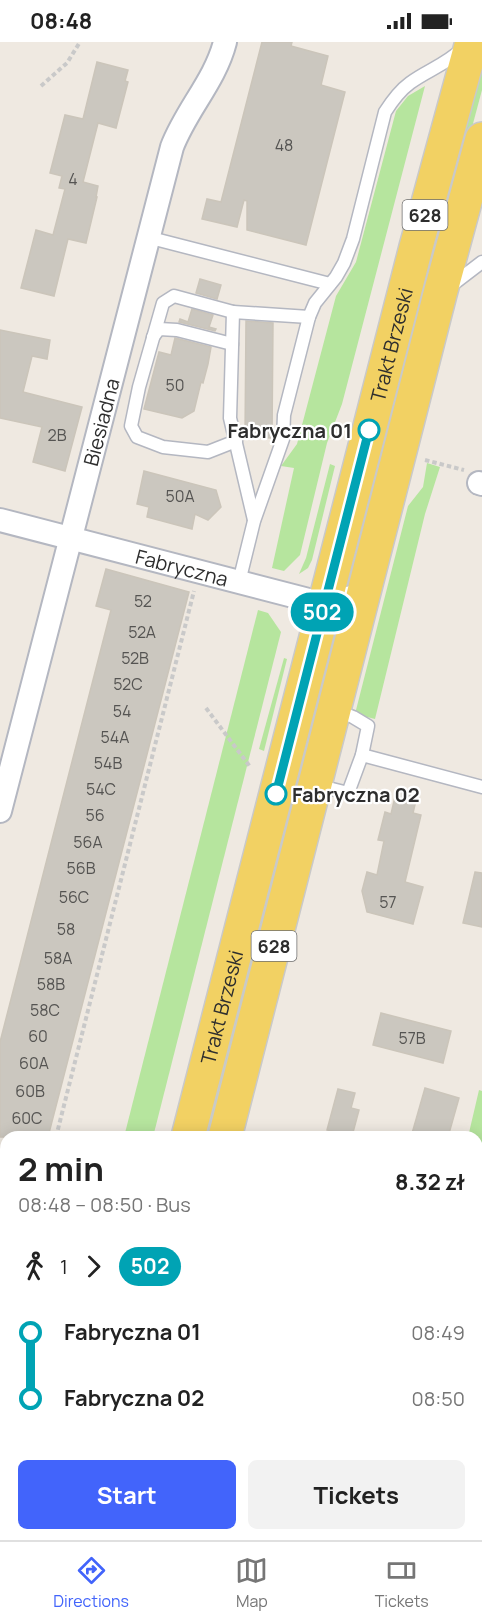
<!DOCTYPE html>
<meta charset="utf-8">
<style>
body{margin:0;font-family:Manrope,sans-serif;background:#f2f2f2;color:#222;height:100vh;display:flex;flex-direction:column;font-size:22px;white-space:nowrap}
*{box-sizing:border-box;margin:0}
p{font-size:20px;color:#767676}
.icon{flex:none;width:33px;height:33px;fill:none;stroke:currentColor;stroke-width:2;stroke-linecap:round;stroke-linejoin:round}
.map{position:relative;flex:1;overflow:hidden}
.panel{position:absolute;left:0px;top:1089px;width:483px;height:410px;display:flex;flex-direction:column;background:#fff;border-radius:18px 18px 0 0;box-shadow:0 3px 15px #0003}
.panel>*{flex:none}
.badge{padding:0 12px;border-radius:20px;font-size:21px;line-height:39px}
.map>.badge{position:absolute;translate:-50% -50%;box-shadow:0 0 0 3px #fff}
.legs{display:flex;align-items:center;gap:9px;height:66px;padding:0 18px;font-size:20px}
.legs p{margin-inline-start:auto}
.headline{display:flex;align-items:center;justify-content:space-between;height:102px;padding:0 18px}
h1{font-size:33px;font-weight:700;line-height:45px}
.primary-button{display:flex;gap:12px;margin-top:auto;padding:12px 18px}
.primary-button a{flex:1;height:69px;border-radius:9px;background:#4264fb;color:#fff;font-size:24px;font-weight:700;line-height:69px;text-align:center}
.primary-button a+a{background:#f2f2f2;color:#222}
ul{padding:0 18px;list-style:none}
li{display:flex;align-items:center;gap:21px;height:66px;font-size:22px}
li i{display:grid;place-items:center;width:9px;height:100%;margin:0 8px;background:currentColor}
li i::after{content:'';width:15px;height:15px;margin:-8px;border:4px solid;border-radius:50%;background:#fff}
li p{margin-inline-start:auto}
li:first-child i{background:linear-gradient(#0000 50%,currentColor 0)}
li:last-child i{background:linear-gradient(currentColor 50%,#0000 0)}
.status{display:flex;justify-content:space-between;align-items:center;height:42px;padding:0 30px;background:#fff;direction:ltr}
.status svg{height:16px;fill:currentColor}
.tabs{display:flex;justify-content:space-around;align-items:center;height:84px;border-top:2px solid #e0e0e0;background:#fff;font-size:16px;color:#767676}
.tabs a{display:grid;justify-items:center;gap:3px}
.tabs .active{color:#4264fb}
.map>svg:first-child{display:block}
.industrial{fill:#e3e1e8}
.education{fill:#f0e6d1}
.green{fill:#b6e59e}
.building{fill:#cbc7bf;stroke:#cbc5ba;stroke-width:1.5}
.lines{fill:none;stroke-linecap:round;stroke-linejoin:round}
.service-casing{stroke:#b4b7c1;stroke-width:15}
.minor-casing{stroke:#b4b7c1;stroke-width:26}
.primary-casing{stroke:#c9c9c9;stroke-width:36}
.path{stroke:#c9c9c9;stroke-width:4;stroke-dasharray:4.5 3;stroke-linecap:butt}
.service{stroke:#fff;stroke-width:12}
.minor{stroke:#fff;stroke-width:22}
.primary{stroke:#f2d163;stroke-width:33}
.line-1-casing{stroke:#fff;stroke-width:14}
.line-1{stroke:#00a3b4;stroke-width:9}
.stop-1-dot{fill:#fff;stroke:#00a3b4;stroke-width:3}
.labels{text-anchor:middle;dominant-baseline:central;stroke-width:4.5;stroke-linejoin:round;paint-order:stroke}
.number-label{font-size:16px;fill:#555452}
.shield{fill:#fff;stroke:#6d6d6d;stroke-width:1.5}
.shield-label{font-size:18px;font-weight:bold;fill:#2e2e2e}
.street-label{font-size:20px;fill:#2e2e2e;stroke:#fff}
.stop-label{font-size:20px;font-weight:bold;fill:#2e2e2e;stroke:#fff;text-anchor:end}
</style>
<div class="status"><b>08:48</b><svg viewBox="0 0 49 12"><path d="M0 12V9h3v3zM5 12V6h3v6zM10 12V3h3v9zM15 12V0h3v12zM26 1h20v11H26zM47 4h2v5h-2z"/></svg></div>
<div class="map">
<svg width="482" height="1498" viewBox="0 0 482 1498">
<rect width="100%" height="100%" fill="#efe9e1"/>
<!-- industrial -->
<polygon class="industrial" points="477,1470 482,1471 482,1498 431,1498 432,1493 477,1492"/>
<!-- education -->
<polygon class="education" points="477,1349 482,1350 482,1471 477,1470"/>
<!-- green -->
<g class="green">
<polygon points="482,15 482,48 354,526 347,534"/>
<polygon points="425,44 342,362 327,401 300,513 284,529 272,526 294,426 281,424 297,402 336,254 356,220 396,69 408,54"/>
<polygon points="427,421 440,425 425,472 375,677 355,672 408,464 423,445"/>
<polygon points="330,422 335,424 312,518 308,526 299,532 306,516"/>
<polygon points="258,568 268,571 281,590 153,1095 124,1095"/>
<polygon points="284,616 287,617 264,709 259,707"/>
<polygon points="320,626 332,628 213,1095 200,1095"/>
<polygon points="479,1048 482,1049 482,1243 477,1242 477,1095 468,1095"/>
<polygon points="171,1493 171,1492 225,1493 224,1498 213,1498 203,1494 202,1498 169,1498"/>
</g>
<!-- building -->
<g class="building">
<polygon points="262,0 292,0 291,4 328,14 321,43 345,50 306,203 247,188 247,159 244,158 237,185 202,177 207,157 221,160"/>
<polygon points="97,20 128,28 125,39 128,40 116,86 98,81 83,140 98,144 96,155 97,155 86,201 68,197 54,254 21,246 36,188 53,193 65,147 59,146 62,134 50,131 65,73 83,77"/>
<polygon points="200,237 221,243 217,257 196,251"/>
<polygon points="192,267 213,273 209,285 216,287 215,289 179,280 180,277 188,280"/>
<polygon points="246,279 273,281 272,396 245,395"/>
<polygon points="0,288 50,298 47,317 32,314 23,350 82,365 65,429 33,420 42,385 0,376"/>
<polygon points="175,296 211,305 208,322 203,341 201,340 194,369 182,376 144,367 159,310 171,313"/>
<polygon points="144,429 216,448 221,465 208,478 195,472 192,487 147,475 149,465 137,462"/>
<polygon points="106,527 189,550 48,1095 0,1095 0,1000 111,568 96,564"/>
<polygon points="397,746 418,750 413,771 421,773 405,840 423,845 413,882 367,870 362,849 367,830 377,833 384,799 378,798 385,770 391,772"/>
<polygon points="475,830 482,831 482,885 463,881"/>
<polygon points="381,971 451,989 443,1021 373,1003"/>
<polygon points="425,1046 459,1056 448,1095 411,1095"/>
<polygon points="338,1047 355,1051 351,1066 359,1068 352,1094 327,1088"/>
</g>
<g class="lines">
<!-- service casing -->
<g class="service-casing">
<g id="service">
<polyline points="147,195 330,242"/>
<polyline points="448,246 482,220"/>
<polyline points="233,270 174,254 163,261 139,345 131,384 137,395 163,405 208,410 236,399"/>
<polyline points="153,295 159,287 177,288 232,302"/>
<polyline points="254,478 230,376 233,270 309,275"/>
<path d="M239,540L254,479L283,397L284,373L309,275L315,261L336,235L344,221L353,197L385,70C392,59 399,49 410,41C426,29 447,22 462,7"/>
<polyline points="335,668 353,675 368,684 362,713"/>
<polyline points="316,743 348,751 362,713 482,745"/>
<polyline points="292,1492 313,1498"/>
<polyline points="275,1495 276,1492"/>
<polyline points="56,1498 57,1492"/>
<polyline points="336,1498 337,1492"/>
</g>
</g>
<!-- minor casing -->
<g class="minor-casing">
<g id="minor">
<polyline points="479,441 482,442"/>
<path id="s1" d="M0,478L324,562L364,552"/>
<path id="s2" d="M0,769L172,105C186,68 215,39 225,0"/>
<polyline points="0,1212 6,1214"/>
<polyline points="0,1466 6,1467"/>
</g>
</g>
<!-- primary casing -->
<g class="primary-casing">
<g id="primary">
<path id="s3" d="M188,1095L416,205L472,0"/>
<polyline points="225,1095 440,252 482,97"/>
<polyline points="84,1498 86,1492"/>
<polyline points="122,1498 123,1492"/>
</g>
</g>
<!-- path -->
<g class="path">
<polyline points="41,44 67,21 80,0"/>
<polyline points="425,418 464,428"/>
<polyline points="206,666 251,726"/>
<polyline points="56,1095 194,549"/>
<polyline points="0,1426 6,1402"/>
</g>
<!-- service -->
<use href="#service" class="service"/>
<!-- minor -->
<use href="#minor" class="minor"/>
<!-- primary -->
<use href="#primary" class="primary"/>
</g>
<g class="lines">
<!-- line-1 casing -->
<g class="line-1-casing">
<polyline id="line-1" points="276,752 369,388"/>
</g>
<!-- line-1 -->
<use href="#line-1" class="line-1"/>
</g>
<!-- markers -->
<g class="stop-1-dot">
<circle cx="369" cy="388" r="10"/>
<circle cx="276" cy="752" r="10"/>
</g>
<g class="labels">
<!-- number labels -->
<g class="number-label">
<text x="284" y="103">48</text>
<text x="73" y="137">4</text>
<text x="175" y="343">50</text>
<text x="57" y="393">2B</text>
<text x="180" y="454">50A</text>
<text x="143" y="559">52</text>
<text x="142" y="590">52A</text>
<text x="135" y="616">52B</text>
<text x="128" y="642">52C</text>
<text x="122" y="669">54</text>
<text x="115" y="695">54A</text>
<text x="108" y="721">54B</text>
<text x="101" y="747">54C</text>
<text x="95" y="773">56</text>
<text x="88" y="800">56A</text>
<text x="81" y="826">56B</text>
<text x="74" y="855">56C</text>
<text x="388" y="860">57</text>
<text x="66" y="887">58</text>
<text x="58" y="916">58A</text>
<text x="51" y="942">58B</text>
<text x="45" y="968">58C</text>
<text x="38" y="994">60</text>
<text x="412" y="996">57B</text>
<text x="34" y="1021">60A</text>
<text x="30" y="1049">60B</text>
<text x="27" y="1076">60C</text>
</g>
<!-- shield labels -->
<g class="shield">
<rect x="402.5" y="158" width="45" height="30" rx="4.5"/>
<rect x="251.5" y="889" width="45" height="30" rx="4.5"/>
</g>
<g class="shield-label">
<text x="425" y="173">628</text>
<text x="274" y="904">628</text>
</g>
<!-- street labels -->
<g class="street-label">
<text stroke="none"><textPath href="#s3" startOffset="818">Trakt Brzeski</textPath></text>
<text stroke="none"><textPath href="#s2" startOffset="402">Biesiadna</textPath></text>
<text stroke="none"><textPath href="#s1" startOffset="188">Fabryczna</textPath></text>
<text stroke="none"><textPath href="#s3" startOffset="134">Trakt Brzeski</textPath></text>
</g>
<!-- stop labels -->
<g class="stop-label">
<text x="352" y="388">Fabryczna 01</text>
<text x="292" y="752" text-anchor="start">Fabryczna 02</text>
</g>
</g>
</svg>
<b class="badge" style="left:322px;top:570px;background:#00a3b4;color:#fff">502</b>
<section class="panel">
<div class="headline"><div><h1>2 min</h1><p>08:48 – 08:50 · Bus</p></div><b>8.32 zł</b></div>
<div class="legs"><svg class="icon" aria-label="walk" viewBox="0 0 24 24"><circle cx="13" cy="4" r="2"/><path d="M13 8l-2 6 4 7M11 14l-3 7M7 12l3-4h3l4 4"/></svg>1<svg class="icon" aria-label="forward" viewBox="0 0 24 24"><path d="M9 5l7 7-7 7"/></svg><b class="badge" style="background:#00a3b4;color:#fff">502</b></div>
<ul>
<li><i style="color:#00a3b4"></i><b>Fabryczna 01</b><p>08:49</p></li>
<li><i style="color:#00a3b4"></i><b>Fabryczna 02</b><p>08:50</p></li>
</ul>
<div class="primary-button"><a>Start</a><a>Tickets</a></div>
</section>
</div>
<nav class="tabs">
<a class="active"><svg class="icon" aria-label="directions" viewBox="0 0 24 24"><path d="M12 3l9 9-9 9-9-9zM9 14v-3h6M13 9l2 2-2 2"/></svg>Directions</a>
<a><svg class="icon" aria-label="map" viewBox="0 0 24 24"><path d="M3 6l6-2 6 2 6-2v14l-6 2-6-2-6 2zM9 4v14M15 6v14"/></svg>Map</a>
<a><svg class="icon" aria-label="tickets" viewBox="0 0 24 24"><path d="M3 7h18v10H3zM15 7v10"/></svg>Tickets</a>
</nav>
